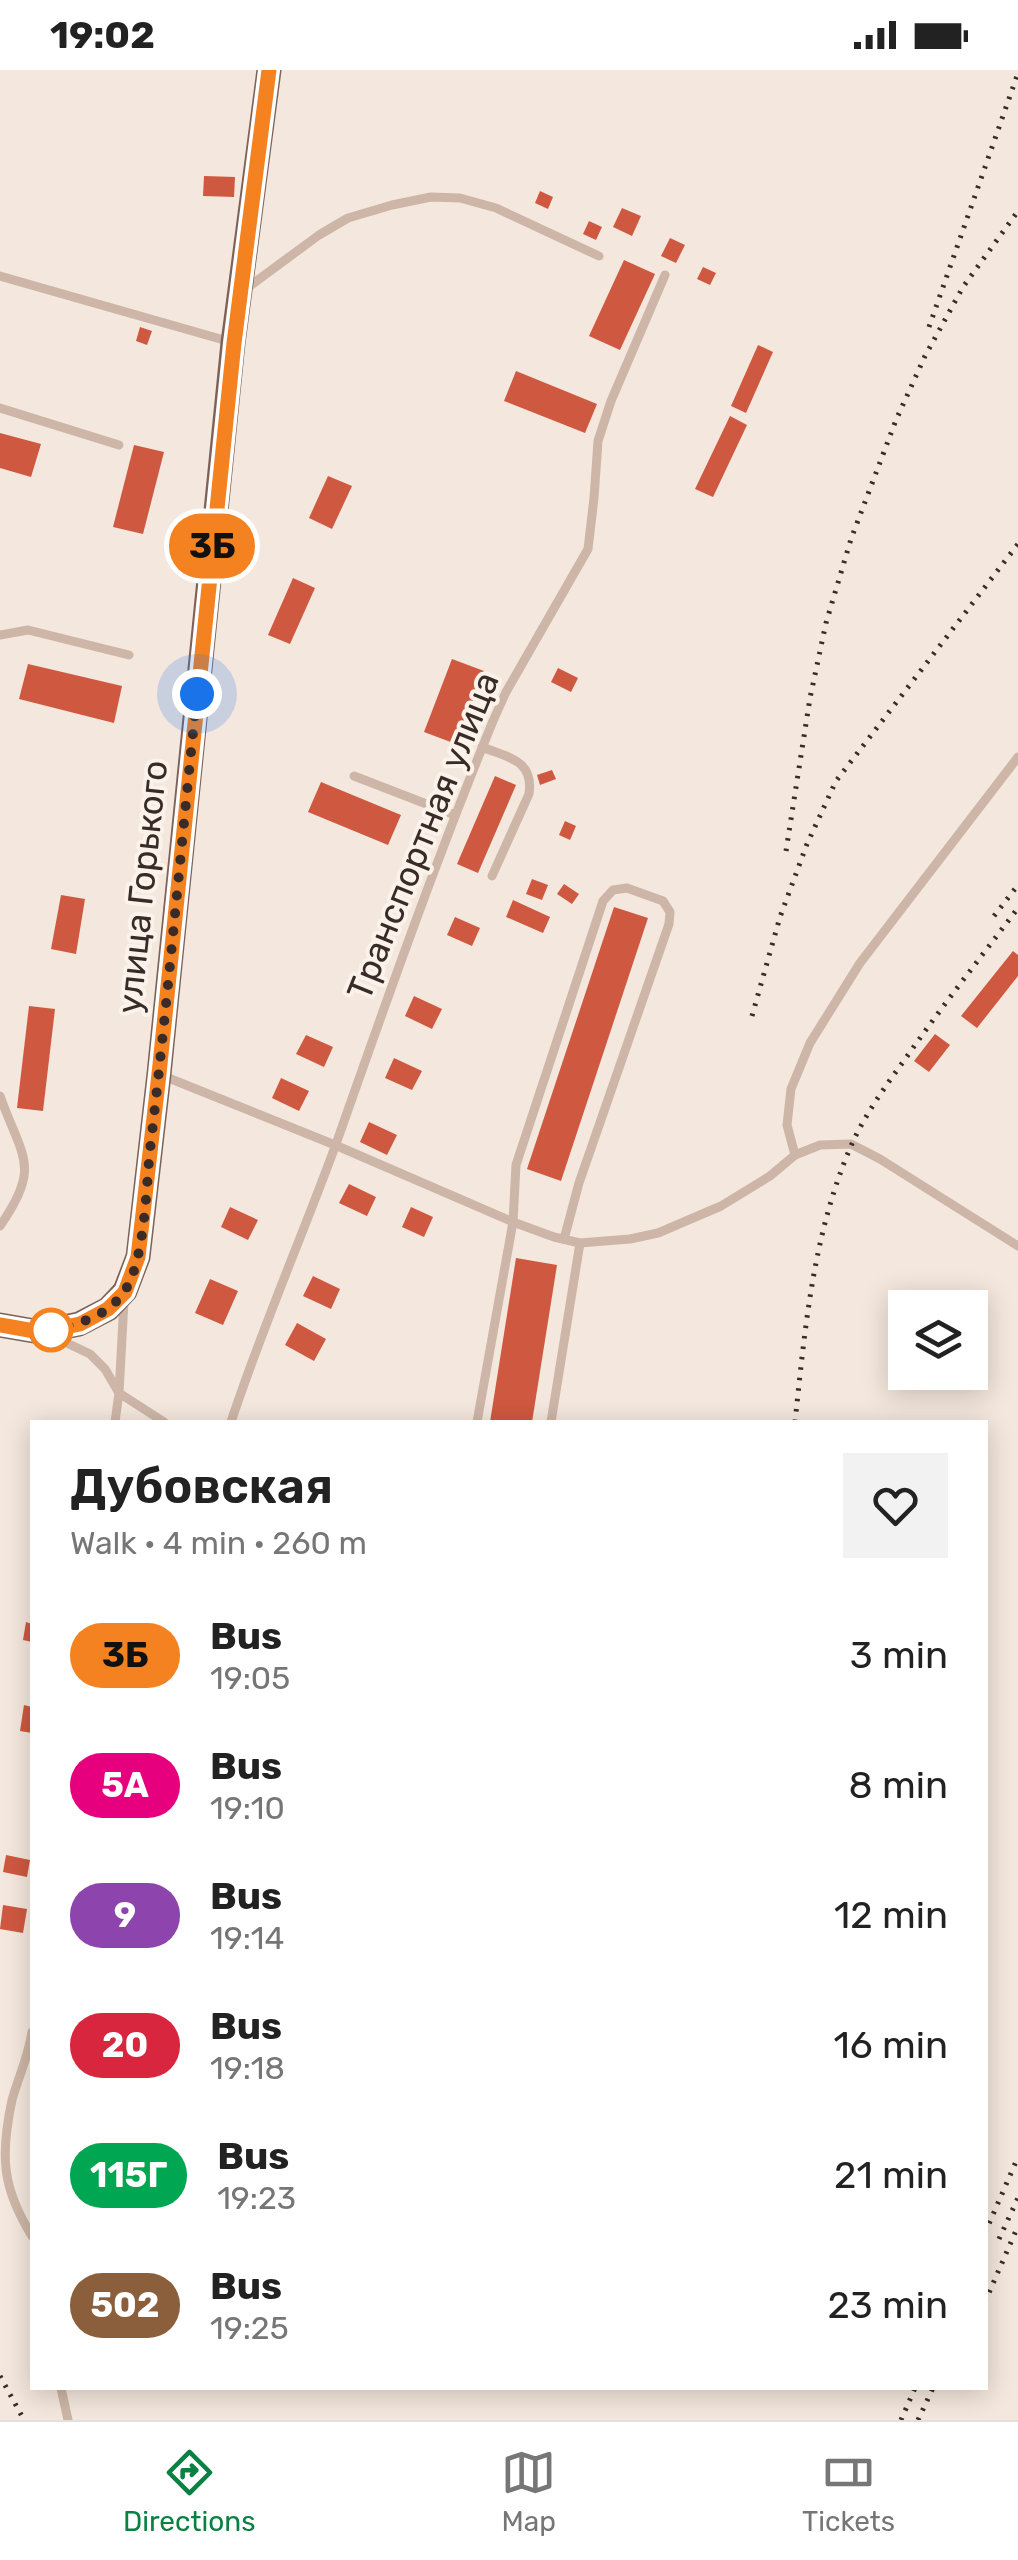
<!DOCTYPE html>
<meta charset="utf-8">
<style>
body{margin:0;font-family:Rubik,sans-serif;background:#f2f2f2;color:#222;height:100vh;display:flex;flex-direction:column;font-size:38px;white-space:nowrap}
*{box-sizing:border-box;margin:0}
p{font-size:32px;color:#767676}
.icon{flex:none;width:55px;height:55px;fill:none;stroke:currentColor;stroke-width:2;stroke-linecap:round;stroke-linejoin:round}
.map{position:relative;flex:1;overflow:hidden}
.details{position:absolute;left:30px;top:1350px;width:958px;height:970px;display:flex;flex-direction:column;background:#fff;border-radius:0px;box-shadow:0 5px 25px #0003}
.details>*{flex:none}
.badge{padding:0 20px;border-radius:32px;font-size:35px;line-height:65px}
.fabs{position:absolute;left:888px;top:1220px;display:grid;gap:20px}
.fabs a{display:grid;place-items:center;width:100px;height:100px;border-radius:0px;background:#fff;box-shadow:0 5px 25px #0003;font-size:50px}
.you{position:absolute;width:50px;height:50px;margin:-25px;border:8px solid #fff;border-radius:50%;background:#1a73e8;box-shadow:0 0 0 15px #1a73e833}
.map>.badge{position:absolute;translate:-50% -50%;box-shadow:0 0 0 5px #fff}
.round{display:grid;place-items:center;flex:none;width:105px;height:105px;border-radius:0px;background:#f2f2f2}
.overview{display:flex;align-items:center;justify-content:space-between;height:170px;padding:0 40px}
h1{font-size:48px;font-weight:600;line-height:75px}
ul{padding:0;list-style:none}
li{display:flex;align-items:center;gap:30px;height:130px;padding:0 40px}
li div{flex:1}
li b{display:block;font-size:38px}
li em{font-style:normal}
li .badge{min-width:110px;font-weight:700;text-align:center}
.status{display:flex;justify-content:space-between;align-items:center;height:70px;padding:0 50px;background:#fff;direction:ltr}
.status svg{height:28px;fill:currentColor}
.dock{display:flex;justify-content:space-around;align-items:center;height:140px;border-top:2px solid #e0e0e0;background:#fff;font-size:28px;color:#767676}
.dock a{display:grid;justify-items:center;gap:5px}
.dock .selected{color:#0b8043}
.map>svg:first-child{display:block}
.building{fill:#cf5840}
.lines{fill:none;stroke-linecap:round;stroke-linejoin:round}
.lane{stroke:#cdb6a7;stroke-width:9}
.primary{stroke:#7c6258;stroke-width:25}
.rail{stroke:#392c28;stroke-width:5;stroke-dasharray:2.5 8;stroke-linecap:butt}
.line-casing{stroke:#fff;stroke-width:22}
.line{stroke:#f58220;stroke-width:15}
.walk{stroke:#392c28;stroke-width:10;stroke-dasharray:0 18}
.stop-dot{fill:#fff;stroke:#f58220;stroke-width:5}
.labels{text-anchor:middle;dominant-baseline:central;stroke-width:8;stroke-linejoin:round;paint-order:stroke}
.street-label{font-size:35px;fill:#392c28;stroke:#fbf2ea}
</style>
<div class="status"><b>19:02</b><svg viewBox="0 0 49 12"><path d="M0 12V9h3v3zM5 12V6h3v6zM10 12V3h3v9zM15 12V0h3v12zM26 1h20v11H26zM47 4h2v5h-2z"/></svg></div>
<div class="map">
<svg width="1018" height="2350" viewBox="0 0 1018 2350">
<rect width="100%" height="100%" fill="#f4e7dd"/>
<!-- building -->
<g class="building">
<polygon points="204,106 235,107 234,127 203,126"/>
<polygon points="540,121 553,127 548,139 535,133"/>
<polygon points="622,138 641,146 632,166 613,157"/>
<polygon points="589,151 602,157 596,170 583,164"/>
<polygon points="670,168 685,175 676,193 661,186"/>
<polygon points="624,190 655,204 620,280 589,266"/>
<polygon points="703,197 716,203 710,215 697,209"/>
<polygon points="140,257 152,261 147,275 136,271"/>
<polygon points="758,275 773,282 746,343 731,336"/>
<polygon points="516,301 597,334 585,363 504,331"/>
<polygon points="730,346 747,355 713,427 695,419"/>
<polygon points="0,363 41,374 31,407 0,398"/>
<polygon points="134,375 164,382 143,464 113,457"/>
<polygon points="328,406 352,416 332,459 309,448"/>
<polygon points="293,508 315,518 290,574 268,565"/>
<polygon points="452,589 484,601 456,674 424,662"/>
<polygon points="28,594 122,616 114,653 19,629"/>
<polygon points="558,598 578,608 571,622 551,612"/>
<polygon points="552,700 556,709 540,715 537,705"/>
<polygon points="495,706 516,715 478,803 457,794"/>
<polygon points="321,712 401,745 388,775 308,742"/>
<polygon points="565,751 576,756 570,770 559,765"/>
<polygon points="532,809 548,815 542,830 526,824"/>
<polygon points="564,814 579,824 572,834 557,824"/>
<polygon points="61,825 85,829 76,884 51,879"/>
<polygon points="513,830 550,847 543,863 506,847"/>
<polygon points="614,837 648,848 561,1111 527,1099"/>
<polygon points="455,847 480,858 472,876 447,865"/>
<polygon points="1013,881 1018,885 1018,906 977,958 961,946"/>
<polygon points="414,926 442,939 432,959 405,946"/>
<polygon points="29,936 55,939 43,1041 17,1038"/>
<polygon points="935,964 950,975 929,1002 914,991"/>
<polygon points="306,965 333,977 324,997 296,984"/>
<polygon points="394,988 422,1001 412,1020 385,1008"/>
<polygon points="281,1008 309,1021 299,1041 272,1028"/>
<polygon points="369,1052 397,1065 387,1085 360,1072"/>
<polygon points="349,1114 376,1127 367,1146 339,1133"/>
<polygon points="230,1137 258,1150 248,1170 221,1157"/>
<polygon points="411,1137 433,1147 424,1167 402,1157"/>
<polygon points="516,1188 557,1195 532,1352 490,1352"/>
<polygon points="313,1206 340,1219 331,1239 303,1226"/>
<polygon points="210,1209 238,1221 223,1255 195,1243"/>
<polygon points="297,1253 326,1269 314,1291 285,1275"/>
<polygon points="26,1552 32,1554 32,1572 23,1570"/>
<polygon points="24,1635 32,1637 32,1663 20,1661"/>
<polygon points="6,1785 30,1790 27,1807 3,1802"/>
<polygon points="3,1835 27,1839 23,1863 0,1859"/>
</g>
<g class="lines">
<!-- lane -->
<g class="lane">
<polyline points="0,206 231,272"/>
<polyline points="247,218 319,165 348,148 392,135 431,127 460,128 496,138 599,186"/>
<polyline points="0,338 119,375"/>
<polyline points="0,565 28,560 129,585"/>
<path d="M482,677C509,688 534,690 529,724L492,806"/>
<polyline points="354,706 455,745"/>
<polyline points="161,1005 335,1075 513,1152 554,1167 580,1173 630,1169 658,1163 721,1136 770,1106 795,1085 820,1075 851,1074 880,1089 1018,1176"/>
<path d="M0,1026C22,1088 42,1096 0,1156"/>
<polyline points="795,1085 787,1055 791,1019 810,973 860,893 1018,687"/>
<polyline points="52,1266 90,1284 105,1299 119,1323 164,1352"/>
<polyline points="115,1352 119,1323 124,1231"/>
<path d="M231,1352C262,1258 302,1167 336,1074C386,932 436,790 493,651L506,622L588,479L594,428L598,371L611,331L665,205"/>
<polyline points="477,1352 513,1152 516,1095 603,831 613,820 627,818 663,831 670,842 669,854 579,1113 564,1169"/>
<polyline points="551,1352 580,1173"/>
<path d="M32,1962C28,1988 19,2005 12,2030C0,2086 2,2118 32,2166"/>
<polyline points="61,2318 68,2350"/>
</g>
<!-- primary -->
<polyline class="primary" points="0,1255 40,1262 79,1254 108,1239 125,1221 138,1187 159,1004 233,273 269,0"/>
<!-- rail -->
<g class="rail">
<polyline points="929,257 1018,3"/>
<polyline points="786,781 810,628 826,553 851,469 896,350 925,286 963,217 1018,141"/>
<polyline points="994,846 1018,815"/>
<polyline points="752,946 780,847 807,774 836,711 1018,474"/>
<path d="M795,1352C805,1259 813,1164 851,1076C865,1044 887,1014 908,985C943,935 981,887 1018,838"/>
<polyline points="985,2163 1018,2087"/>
<polyline points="999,2169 1018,2128"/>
<polyline points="985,2232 1018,2156"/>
<polyline points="0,2306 24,2350"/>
<polyline points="901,2350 915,2318"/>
<polyline points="918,2350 933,2318"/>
</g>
</g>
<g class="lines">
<!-- line casing -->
<g class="line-casing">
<polyline id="line" points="0,1255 40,1262 80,1254 108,1239 125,1222 138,1187 159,1004 234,273 269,0"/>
</g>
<!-- line -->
<use href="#line" class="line"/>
<!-- walk -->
<path class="walk" d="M51,1260C78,1254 107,1247 124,1222C145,1192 146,1118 150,1080C168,928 181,776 197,624"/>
</g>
<!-- markers -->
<circle class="stop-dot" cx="51" cy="1260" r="20"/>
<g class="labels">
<!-- street labels -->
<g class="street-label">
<text transform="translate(423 766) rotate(-68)">Транспортная улица</text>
<text transform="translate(142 817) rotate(-84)">улица Горького</text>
</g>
</g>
</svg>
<div class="fabs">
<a><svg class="icon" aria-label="layers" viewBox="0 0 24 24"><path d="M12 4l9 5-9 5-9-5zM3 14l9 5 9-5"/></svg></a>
</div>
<div class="you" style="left:197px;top:624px"></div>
<b class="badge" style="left:212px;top:476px;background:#f58220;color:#111">3Б</b>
<section class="details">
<div class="overview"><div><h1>Дубовская</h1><p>Walk · 4 min · 260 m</p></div><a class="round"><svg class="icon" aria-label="heart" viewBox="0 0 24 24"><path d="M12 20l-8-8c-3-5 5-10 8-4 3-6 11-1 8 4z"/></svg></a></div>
<ul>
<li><span class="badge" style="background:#f58220;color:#111">3Б</span><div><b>Bus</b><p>19:05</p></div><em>3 min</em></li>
<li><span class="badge" style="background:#e6007e;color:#fff">5А</span><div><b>Bus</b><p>19:10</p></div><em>8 min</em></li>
<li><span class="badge" style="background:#8e44ad;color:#fff">9</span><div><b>Bus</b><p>19:14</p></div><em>12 min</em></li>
<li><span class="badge" style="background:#d7263d;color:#fff">20</span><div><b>Bus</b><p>19:18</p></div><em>16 min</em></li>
<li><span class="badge" style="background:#00a651;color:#fff">115Г</span><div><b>Bus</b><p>19:23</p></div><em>21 min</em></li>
<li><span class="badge" style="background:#8b5e3c;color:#fff">502</span><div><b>Bus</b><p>19:25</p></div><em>23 min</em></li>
</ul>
</section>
</div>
<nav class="dock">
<a class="selected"><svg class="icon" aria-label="directions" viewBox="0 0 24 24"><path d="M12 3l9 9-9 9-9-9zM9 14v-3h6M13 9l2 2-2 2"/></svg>Directions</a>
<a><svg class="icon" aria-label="map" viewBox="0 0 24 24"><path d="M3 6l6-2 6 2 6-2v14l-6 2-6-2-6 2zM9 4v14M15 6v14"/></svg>Map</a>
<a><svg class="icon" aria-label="tickets" viewBox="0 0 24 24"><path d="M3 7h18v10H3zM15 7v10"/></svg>Tickets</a>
</nav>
